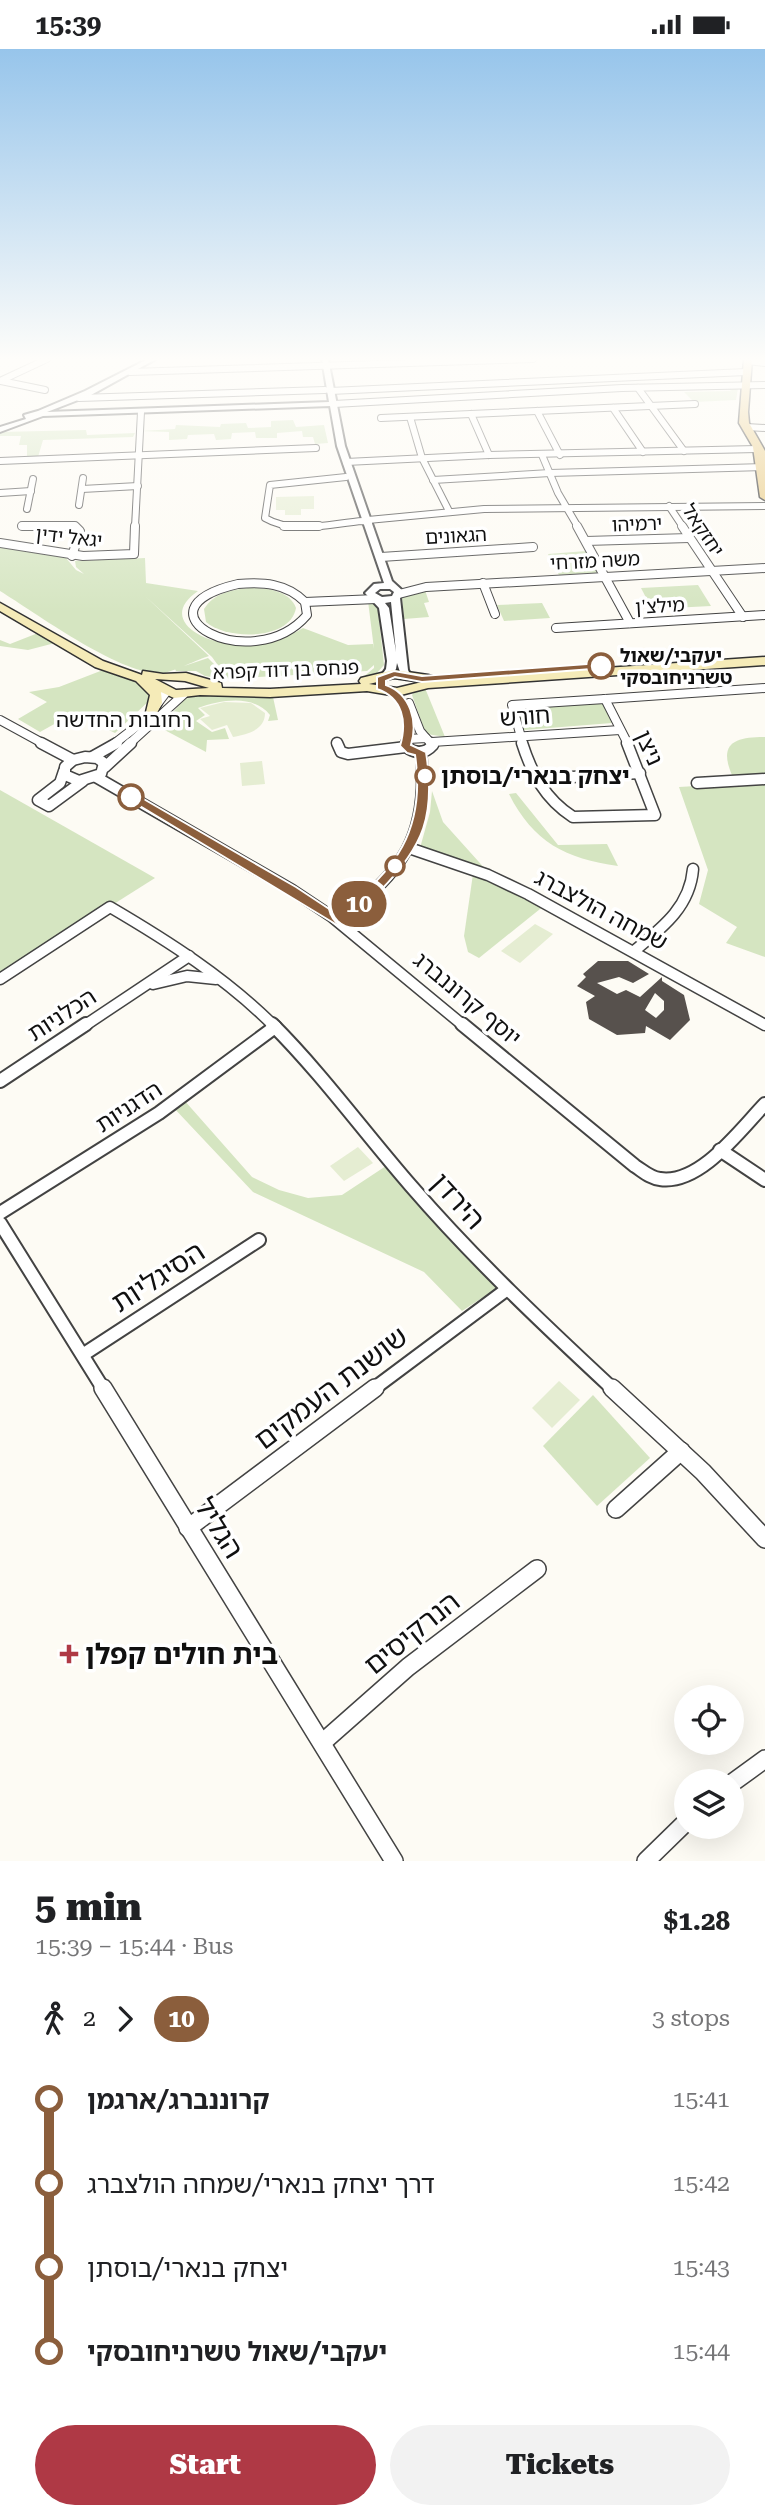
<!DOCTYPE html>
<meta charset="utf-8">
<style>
body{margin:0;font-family:"Roboto Serif","Noto Sans Hebrew",serif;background:#f2f2f2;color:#202124;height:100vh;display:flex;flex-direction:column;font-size:26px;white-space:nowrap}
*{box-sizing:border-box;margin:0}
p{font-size:23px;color:#757577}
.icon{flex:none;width:38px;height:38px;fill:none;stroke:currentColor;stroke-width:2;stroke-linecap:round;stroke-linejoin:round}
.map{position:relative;height:1812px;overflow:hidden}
.drawer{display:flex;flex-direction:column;background:#fff;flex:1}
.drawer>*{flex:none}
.badge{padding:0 14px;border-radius:23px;font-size:24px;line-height:46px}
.controls{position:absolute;left:674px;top:1636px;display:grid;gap:14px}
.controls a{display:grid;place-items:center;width:70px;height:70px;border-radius:50%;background:#fff;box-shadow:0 7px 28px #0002;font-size:35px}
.map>.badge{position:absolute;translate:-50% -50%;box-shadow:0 0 0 4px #fff}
.legs{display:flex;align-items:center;gap:10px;height:77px;padding:0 35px;font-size:23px}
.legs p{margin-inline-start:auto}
.head{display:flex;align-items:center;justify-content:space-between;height:119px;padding:0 35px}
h1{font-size:38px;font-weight:800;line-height:52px}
.action{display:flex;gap:14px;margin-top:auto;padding:14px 35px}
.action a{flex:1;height:80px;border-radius:42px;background:#af3945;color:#fff;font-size:28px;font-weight:800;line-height:80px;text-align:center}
.action a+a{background:#f2f2f2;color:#202124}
ul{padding:0 35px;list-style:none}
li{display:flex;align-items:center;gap:24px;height:84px;font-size:26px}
li i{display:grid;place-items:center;width:10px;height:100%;margin:0 9px;background:currentColor}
li i::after{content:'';width:18px;height:18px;margin:-9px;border:5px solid;border-radius:50%;background:#fff}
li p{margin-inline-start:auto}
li:first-child i{background:linear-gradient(#0000 50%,currentColor 0)}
li:last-child i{background:linear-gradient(currentColor 50%,#0000 0)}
.status{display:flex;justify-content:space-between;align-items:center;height:49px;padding:0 35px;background:#fff;direction:ltr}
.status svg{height:19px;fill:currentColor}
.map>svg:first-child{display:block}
.green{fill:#d5e5c1}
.pitch{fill:#e5edd2}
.building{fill:#57514d;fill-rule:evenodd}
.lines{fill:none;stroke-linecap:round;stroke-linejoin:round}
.minor-far4-casing{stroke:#434343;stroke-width:8}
.minor-far3-casing{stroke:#434343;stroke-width:10}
.minor-far2-casing{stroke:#434343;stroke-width:13}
.minor-far1-casing{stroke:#434343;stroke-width:16}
.minor-casing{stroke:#434343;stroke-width:20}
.tertiary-casing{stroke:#434343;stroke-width:4}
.secondary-casing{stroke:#323232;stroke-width:3}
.primary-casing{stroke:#212121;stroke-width:3}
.minor-far4{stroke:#fff;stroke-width:6}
.minor-far3{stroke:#fff;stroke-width:8}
.minor-far2{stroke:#fff;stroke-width:10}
.minor-far1{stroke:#fff;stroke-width:12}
.minor{stroke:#fff;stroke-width:17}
.tertiary{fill:#fff;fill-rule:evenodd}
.secondary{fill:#f5ebb8;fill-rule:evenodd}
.primary{fill:#e7c77b;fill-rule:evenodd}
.line-1{fill:#8b5e3c;stroke:#fff;stroke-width:2}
.stop-1-dot{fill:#fff;stroke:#8b5e3c;stroke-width:3.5}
.poi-dot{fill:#af3945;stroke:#fff;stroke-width:2.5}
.labels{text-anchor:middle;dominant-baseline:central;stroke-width:7;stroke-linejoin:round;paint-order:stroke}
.far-street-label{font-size:19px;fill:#101010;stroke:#fff}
.far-stop-label{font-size:19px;font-weight:bold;fill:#101010;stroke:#fff;text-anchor:start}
.far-neighbourhood-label{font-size:21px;fill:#101010;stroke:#fff}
.street-label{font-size:23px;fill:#101010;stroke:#fff}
.stop-label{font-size:23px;font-weight:bold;fill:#101010;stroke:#fff;text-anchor:start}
.near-street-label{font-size:28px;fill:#101010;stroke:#fff}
.near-poi-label{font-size:28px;font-weight:bold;fill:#101010;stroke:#fff;text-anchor:start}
</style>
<div class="status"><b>15:39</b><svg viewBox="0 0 49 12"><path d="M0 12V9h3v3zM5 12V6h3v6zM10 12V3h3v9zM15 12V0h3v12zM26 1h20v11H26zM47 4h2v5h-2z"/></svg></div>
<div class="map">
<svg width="765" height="1812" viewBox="0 0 765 1812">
<rect width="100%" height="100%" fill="#fdfbf4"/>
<!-- green -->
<g class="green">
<polygon points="727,337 738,339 736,351 694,353 684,343 731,342"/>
<polygon points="293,371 296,378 324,376 328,394 315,395 313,388 303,388 302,382 277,384 277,389 256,389 255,383 232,384 231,390 216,391 214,385 188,386 187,390 169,391 169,383 141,382 175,380 176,376 220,378 221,375 246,374 248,379 271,378 271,372"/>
<polygon points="86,381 87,386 135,384 133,388 43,391 38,408 27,409 27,396 19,396 21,387 0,387 0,383"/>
<path d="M0,497L66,509L76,521L84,525L76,518L75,512L145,509L146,534L198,542C160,568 198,592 228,594C253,596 281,593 303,579L348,596L373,595L374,600L368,552H377L384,616L376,625L362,629L374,619V616L367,622L222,630L205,627L196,622H176L175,620L208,609L225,626L212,608L145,547L209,607C199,610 172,623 164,624C124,629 36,564 0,542Z"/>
<polygon points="586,502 598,524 559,526 548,505"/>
<polygon points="698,536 711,557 652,560 641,539"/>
<path d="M248,539C266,539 289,541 296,559C290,592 226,591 206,573L204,560C214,544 231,541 248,539Z"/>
<polygon points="425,541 429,553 424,554 429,568 404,570 402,549 409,544"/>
<polygon points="542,554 550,569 504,572 497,556"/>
<polygon points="38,584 55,594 28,601 0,597 0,591 10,595"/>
<path d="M103,621C118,626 150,632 150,651L115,684L74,664L40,683L18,670L47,653L29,643L59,638Z"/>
<polygon points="425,639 445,688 427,685 424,680 412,646 416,641"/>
<path d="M194,646L273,648L278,671L268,672L270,666C253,645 221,651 198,659L205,666L196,672L212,683L225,679L229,690L207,691L206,703L159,678L185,650Z"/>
<polygon points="602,652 612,674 524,681 515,658"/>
<path d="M765,688V725L732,726C718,694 735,688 765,688Z"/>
<polygon points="765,733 765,908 726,894 737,878 699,855 708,821 679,738"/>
<polygon points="0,741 155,829 0,927"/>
<polygon points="432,742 443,773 487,822 420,799 430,763"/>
<path d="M516,744L558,796L607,795L618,817C566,810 533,793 509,745Z"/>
<polygon points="473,825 545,856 479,909 468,903 464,887"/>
<polygon points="184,1051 252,1128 279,1141 308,1149 342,1146 389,1115 497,1239 462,1262 424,1223 253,1143 172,1057"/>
<polygon points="593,1346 650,1409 597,1457 543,1397"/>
</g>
<!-- pitch -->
<g class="pitch">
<polygon points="314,447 314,460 301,460 301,466 285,466 285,461 276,461 276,448"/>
<path d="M224,653L251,654L265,664C265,681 248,685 233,688L227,676L212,681L200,670L210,667L200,659Z"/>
<polygon points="262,712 265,735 242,737 240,714"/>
<polygon points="535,875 553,885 520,914 501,902"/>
<polygon points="358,1098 373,1114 344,1132 330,1117"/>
<polygon points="559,1332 580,1351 552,1379 532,1359"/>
</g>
<!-- building -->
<path class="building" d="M598,912H628L649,925L633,934L619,928L597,934L617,945L626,941L640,948L662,928V932L684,946L690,971L670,991L646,977L645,984L617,986L589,970L586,953L595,947L577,937L586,928L583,925ZM655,944L664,952V961L656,969L645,961Z"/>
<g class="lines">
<!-- minor-far4 casing -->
<g class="minor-far4-casing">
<g id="minor-far4">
<polyline points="748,312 765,314"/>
<polyline points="130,323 533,310"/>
<polyline points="0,332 47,310"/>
<polyline points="1,332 45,341"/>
<polyline points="638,339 684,402"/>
<polyline points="330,342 746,323"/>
<polyline points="79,349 325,341"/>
<polyline points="334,355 622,339 765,336"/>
<polyline points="613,359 643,403"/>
<polyline points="537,362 560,406"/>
<polyline points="471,365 489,406"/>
<polyline points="410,368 422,409 449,462"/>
<polyline points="381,369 695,355"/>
<polyline points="746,378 765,379"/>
<polyline points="542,406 558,444 578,478"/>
<polyline points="0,412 316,399"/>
<polyline points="346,413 489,406 757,400"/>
<path d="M346,428L270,436L265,469C294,486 332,474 363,472L369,474"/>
<polyline points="433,431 550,424 765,418"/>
<polyline points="82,440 138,437"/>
<polyline points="0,444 31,442"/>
<polyline points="79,456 83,429"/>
<polyline points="669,457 683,478"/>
<polyline points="27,460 33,430"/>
<polyline points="368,471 484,460 765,457"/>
<polyline points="22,477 76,478"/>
<polyline points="135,478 141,363"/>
</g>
</g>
<!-- minor-far3 casing -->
<g class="minor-far3-casing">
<g id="minor-far3">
<polyline points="22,477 75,477 80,482 72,507"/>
<polyline points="284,477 319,477"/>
<polyline points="577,477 630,574"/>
<polyline points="682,477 743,568"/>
<polyline points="586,492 689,489"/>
<polyline points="0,494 83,507 134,505 135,477"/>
<polyline points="381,508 533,498"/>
<polyline points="483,534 495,565"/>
<path d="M238,535C263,533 286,534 305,553L307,566C252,630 126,561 238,535Z"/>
<polyline points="399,545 426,538 765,519"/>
<polyline points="305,553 376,550"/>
<polyline points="556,579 765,566"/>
<path d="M395,643C405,656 413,674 408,690"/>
<polyline points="605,650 628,695"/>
<polyline points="605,650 765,639"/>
<polyline points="409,654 420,682 426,689"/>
<polyline points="0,671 44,695"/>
<polyline points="408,690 426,689 432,695"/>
<polyline points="432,693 620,681"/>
<polyline points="114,695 146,670 167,642"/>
<polyline points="129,695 184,645"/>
<polyline points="406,695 408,690"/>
<polyline points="523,695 512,656 605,650"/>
</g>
</g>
<!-- minor-far2 casing -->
<g class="minor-far2-casing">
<g id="minor-far2">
<polyline points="41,694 73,711"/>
<polyline points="337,694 341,703 348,705 406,698"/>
<path d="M406,694L409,700C418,705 426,704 433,696L431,694"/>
<path d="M522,694C532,725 545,750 573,768L655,766L627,694"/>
<polygon points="85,708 97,709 104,714 101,725 79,732 65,726 65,718 73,711"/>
<polyline points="92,708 117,694"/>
<polyline points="105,718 131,694"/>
<polyline points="64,722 60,734 38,751 49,757 83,732"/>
<polyline points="96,728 292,841 331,867 464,977"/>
<polyline points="538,730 640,724"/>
<polyline points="697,734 765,730"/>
<polyline points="409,799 488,826 528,845 765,976"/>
<path d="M337,871C403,824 429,786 421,703"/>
<path d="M634,902C662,879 690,858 693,820"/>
<path d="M0,930L110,858C168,892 226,929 274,977"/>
<polyline points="153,935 187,927 216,930"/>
<polyline points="84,977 189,907"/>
</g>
</g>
<!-- minor-far1 casing -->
<g class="minor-far1-casing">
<g id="minor-far1">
<path d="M272,975C322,1025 364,1083 411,1137C474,1210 543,1275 614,1341"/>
<path d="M462,975L635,1117C643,1122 650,1129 660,1130C700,1136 740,1081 765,1055"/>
<polyline points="0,1032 86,975"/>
<polyline points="720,1101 765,1131"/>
<polyline points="0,1164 159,1064 275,978"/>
<polyline points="0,1174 104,1341"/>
<polyline points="84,1305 259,1191"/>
<polyline points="372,1341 506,1241"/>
</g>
</g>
<!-- minor casing -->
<g class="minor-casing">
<g id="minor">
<polyline points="103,1339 394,1812"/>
<polyline points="612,1339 703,1423 765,1490"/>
<polyline points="616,1460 681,1402"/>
<polyline points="188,1479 375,1339"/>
<polyline points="323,1693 408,1618 537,1520"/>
<polyline points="732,1734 765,1710"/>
<polyline points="646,1812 686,1773"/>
</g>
</g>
<!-- tertiary casing -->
<g class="tertiary-casing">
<path id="tertiary" d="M148,310H156L91,346L47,363L329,353L322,310H328L345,397L392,532L404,543L400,549L408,621L411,627L410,629H402L397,614L396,620L390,629H382L381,627L386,620L387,612L379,559L365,544L374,535L384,534L337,397L330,357L43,367L0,383V378L26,370L24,366L38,362L85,342ZM380,540H390L394,543L392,547L382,548L375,544ZM391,553L396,603L389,559L385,554Z"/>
</g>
<!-- secondary casing -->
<g class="secondary-casing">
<path id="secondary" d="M0,554L103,612L142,626L143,622L163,625L186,624L221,634L222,639L270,640L361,635L359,632L361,629L394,621L428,626L432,627L433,631L765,608V616L428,639L397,647L367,642L270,648L200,646L174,649L161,643L162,654L156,666L152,667L146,663L150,646L136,632L95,618L0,562ZM394,629L422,633L397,639L369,635ZM155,630L185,632L209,639L176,641Z"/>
</g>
<!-- primary casing -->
<g class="primary-casing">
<polygon id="primary" points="744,310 752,310 748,363 749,374 765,402 765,451 760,448 753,398 739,374"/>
</g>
<!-- minor-far4 -->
<use href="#minor-far4" class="minor-far4"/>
<!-- minor-far3 -->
<use href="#minor-far3" class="minor-far3"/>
<!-- minor-far2 -->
<use href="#minor-far2" class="minor-far2"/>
<!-- minor-far1 -->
<use href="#minor-far1" class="minor-far1"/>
<!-- minor -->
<use href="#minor" class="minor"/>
<!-- tertiary -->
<use href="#tertiary" class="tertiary"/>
<!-- secondary -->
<use href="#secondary" class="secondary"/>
<!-- primary -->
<use href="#primary" class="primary"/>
</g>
<!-- sky -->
<linearGradient id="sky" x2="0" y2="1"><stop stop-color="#97c5eb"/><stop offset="0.55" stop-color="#fefdfa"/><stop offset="1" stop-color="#fefdfa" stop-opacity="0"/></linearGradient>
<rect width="765" height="564" fill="url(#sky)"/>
<!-- line-1 -->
<path class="line-1" d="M601,614L606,617L605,619L422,633L395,628L386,632V636C411,645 418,673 411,696L426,703C436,766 424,797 380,842C368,855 354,870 337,876L125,748L135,745L296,838L337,865C396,823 426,780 415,706L407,704L400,697C407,673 403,649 377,640V628L394,622L422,627Z"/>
<!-- markers -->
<g class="stop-1-dot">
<circle cx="601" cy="617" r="12"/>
<circle cx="425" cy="727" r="9"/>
<circle cx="131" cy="748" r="12"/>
<circle cx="395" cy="817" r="9"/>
</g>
<path class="poi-dot" d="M65.5 1594.5h7v7h7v7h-7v7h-7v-7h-7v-7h7z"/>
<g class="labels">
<!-- far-street labels -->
<g class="far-street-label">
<text transform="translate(637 475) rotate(-2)">ירמיהו</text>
<text transform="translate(703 481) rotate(56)">יחזקאל</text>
<text transform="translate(456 487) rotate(-3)">הגאונים</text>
<text transform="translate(69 488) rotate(6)">יגאל ידין</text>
<text transform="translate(595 512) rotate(-3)">משה מזרחי</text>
<text transform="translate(660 557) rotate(-3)">מילצ'ן</text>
<text transform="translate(286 621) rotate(-2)">פנחס בן דוד קפרא</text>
</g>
<!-- far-stop labels -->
<g class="far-stop-label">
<text x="620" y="606">יעקבי/שאול<tspan x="620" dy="22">טשרניחובסקי</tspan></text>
</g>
<!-- far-neighbourhood labels -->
<g class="far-neighbourhood-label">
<text x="124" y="671">רחובות החדשה</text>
</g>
<!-- street labels -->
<g class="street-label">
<text transform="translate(525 668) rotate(-4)">חורש</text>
<text transform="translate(649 699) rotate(66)">ניצן</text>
<text transform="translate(601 861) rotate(28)">שמחה הולצברג</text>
<text transform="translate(467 950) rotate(40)">יוסף קרוננברג</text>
<text transform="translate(62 966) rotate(-33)">הכלניות</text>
<text transform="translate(129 1058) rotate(-33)">הדגניות</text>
</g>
<!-- stop labels -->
<g class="stop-label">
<text x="441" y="727">יצחק בנארי/בוסתן</text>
</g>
<!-- near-street labels -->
<g class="near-street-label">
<text transform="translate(458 1152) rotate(48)">הירדן</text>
<text transform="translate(158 1228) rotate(-33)">הסיגליות</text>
<text transform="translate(331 1339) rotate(-37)">שושנת העמקים</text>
<text transform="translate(219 1479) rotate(58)">הגליל</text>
<text transform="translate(412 1584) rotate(-39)">הנרקיסים</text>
</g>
<!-- near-poi labels -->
<g class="near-poi-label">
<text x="85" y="1605">בית חולים קפלן</text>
</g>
</g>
</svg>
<div class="controls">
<a><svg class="icon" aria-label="locate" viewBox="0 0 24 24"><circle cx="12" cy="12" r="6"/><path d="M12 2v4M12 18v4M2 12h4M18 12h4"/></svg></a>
<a><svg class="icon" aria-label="layers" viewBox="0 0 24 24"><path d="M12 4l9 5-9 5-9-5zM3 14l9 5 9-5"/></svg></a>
</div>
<b class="badge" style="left:359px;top:855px;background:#8b5e3c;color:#fff">10</b>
</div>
<section class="drawer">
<div class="head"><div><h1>5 min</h1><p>15:39 – 15:44 · Bus</p></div><b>$1.28</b></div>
<div class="legs"><svg class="icon" aria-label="walk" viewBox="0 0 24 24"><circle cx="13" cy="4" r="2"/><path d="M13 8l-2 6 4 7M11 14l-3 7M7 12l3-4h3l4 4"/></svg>2<svg class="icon" aria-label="forward" viewBox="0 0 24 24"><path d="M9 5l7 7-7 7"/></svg><b class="badge" style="background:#8b5e3c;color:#fff">10</b><p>3 stops</p></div>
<ul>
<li><i style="color:#8b5e3c"></i><b>קרוננברג/ארגמן</b><p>15:41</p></li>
<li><i style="color:#8b5e3c"></i><span>דרך יצחק בנארי/שמחה הולצברג</span><p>15:42</p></li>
<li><i style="color:#8b5e3c"></i><span>יצחק בנארי/בוסתן</span><p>15:43</p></li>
<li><i style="color:#8b5e3c"></i><b>יעקבי/שאול טשרניחובסקי</b><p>15:44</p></li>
</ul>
<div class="action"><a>Start</a><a>Tickets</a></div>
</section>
